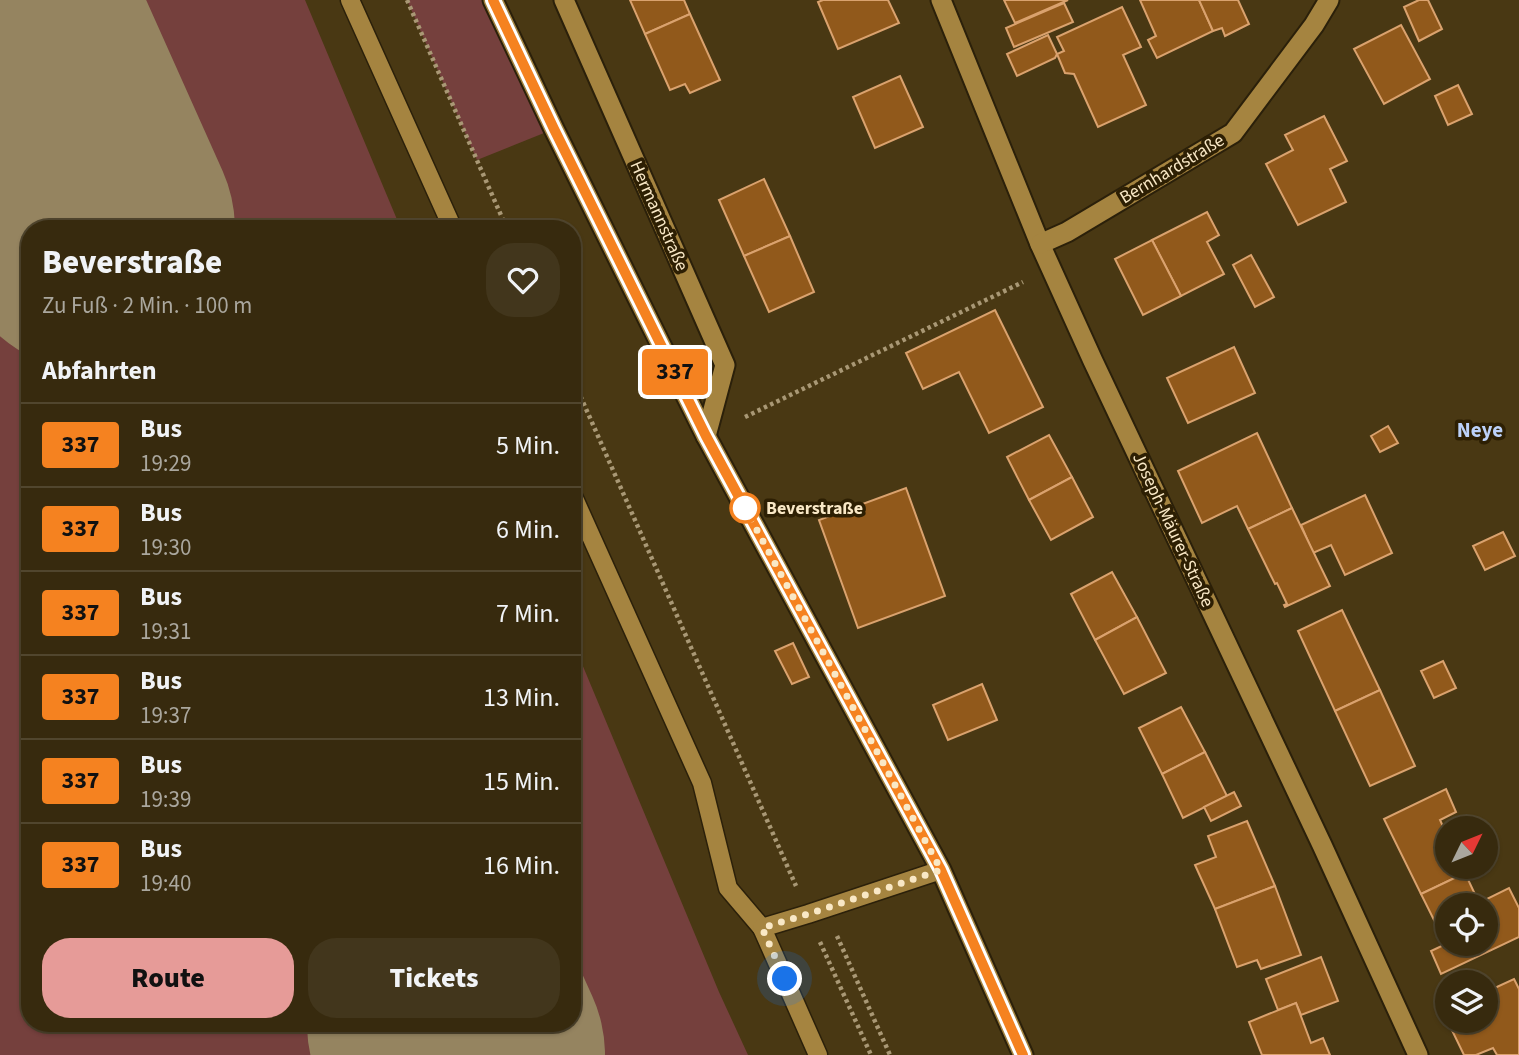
<!DOCTYPE html>
<html lang="de">
<meta charset="utf-8">
<style>
body{margin:0;font-family:"Source Sans 3",sans-serif;background:#42361c;color:#f1f3f6;height:100vh;display:flex;flex-direction:column;font-size:26px;white-space:nowrap}
*{box-sizing:border-box;margin:0}
p{font-size:23px;color:#aaa79e}
.icon{flex:none;width:38px;height:38px;fill:none;stroke:currentColor;stroke-width:2;stroke-linecap:round;stroke-linejoin:round}
.map{position:relative;flex:1;overflow:hidden}
.side{position:absolute;left:21px;top:220px;width:560px;height:812px;display:flex;flex-direction:column;background:#372a0e;border-radius:28px;box-shadow:0 2px 5px #0004,0 0 0 2px #51462e}
.side>*{flex:none}
.badge{padding:0 14px;border-radius:5px;font-size:24px;line-height:46px}
.needle{width:46px;rotate:47deg}
.controls{position:absolute;left:1435px;top:816px;display:grid;gap:14px}
.controls a{display:grid;place-items:center;width:63px;height:63px;border-radius:50%;background:#372a0e;box-shadow:0 2px 5px #0004,0 0 0 2px #51462e;font-size:35px}
.you{position:absolute;width:35px;height:35px;margin:-18px;border:5px solid #fff;border-radius:50%;background:#1a73e8;box-shadow:0 0 0 10px #1a73e833}
.map>.badge{position:absolute;translate:-50% -50%;box-shadow:0 0 0 4px #fff}
h2{padding:0 21px;font-size:26px;line-height:63px}
.round{display:grid;place-items:center;flex:none;width:74px;height:74px;border-radius:28px;background:#42361c}
.summary{display:flex;align-items:center;justify-content:space-between;height:119px;padding:0 21px}
h1{font-size:33px;font-weight:800;line-height:52px}
.action{display:flex;gap:14px;margin-top:auto;padding:14px 21px}
.action a{flex:1;height:80px;border-radius:28px;background:#e69b98;color:#111;font-size:28px;font-weight:800;line-height:80px;text-align:center}
.action a+a{background:#42361c;color:#f1f3f6}
ul{padding:0;list-style:none}
li{display:flex;align-items:center;gap:21px;height:84px;padding:0 21px;border-top:2px solid #51462e}
li div{flex:1}
li b{display:block;font-size:26px}
li em{font-style:normal}
li .badge{min-width:77px;font-weight:700;text-align:center}
.map>svg:first-child{display:block}
.green{fill:#75403d}
.lines{fill:none;stroke-linecap:round;stroke-linejoin:round}
.runway{stroke:#958460;stroke-width:284}
.building{fill:#91591b;stroke:#daa26e;stroke-width:2;fill-rule:evenodd}
.service-casing{stroke:#2b200a;stroke-width:21}
.minor-casing{stroke:#2b200a;stroke-width:23}
.path{stroke:#a99875;stroke-width:4.5;stroke-dasharray:3.5 3.5;stroke-linecap:butt}
.service{stroke:#a58440;stroke-width:18}
.minor{stroke:#a58440;stroke-width:19}
.line-casing{stroke:#fff;stroke-width:16}
.line{stroke:#f58220;stroke-width:10}
.walk{stroke:#f9e8c6;stroke-width:7;stroke-dasharray:0 12.6}
.stop-dot{fill:#fff;stroke:#f58220;stroke-width:3.5}
.labels{text-anchor:middle;dominant-baseline:central;stroke-width:7;stroke-linejoin:round;paint-order:stroke}
.street-label{font-size:18px;fill:#f9e8c6;stroke:#2d1f03}
.stop-label{font-size:18px;font-weight:bold;fill:#f9e8c6;stroke:#2d1f03;text-anchor:start}
.quarter-label{font-size:21px;font-weight:bold;fill:#bcd1f9;stroke:#2d1f03}
</style>
<div class="map">
<svg width="1519" height="1055" viewBox="0 0 1519 1055">
<rect width="100%" height="100%" fill="#493813"/>
<!-- green -->
<g class="green">
<polygon points="0,0 305,0 401,229 30,229 30,1024 572,1024 572,640 719,992 748,1055 0,1055"/>
<polygon points="407,0 493,0 554,129 477,160"/>
</g>
<g class="lines">
<!-- runway -->
<g class="runway">
<polyline points="0,21 93,229"/>
<polyline points="449,1024 463,1055"/>
</g>
</g>
<!-- building -->
<g class="building">
<polygon points="630,0 684,0 690,14 645,34"/>
<polygon points="823,0 888,0 899,23 838,49 818,2"/>
<polygon points="1004,0 1068,0 1015,23"/>
<polygon points="1140,0 1199,0 1213,31 1157,58 1148,40 1156,36"/>
<polygon points="1199,0 1238,0 1249,24 1225,36 1222,28 1213,31"/>
<polygon points="1419,0 1428,0 1442,29 1419,41 1404,7"/>
<polygon points="1064,3 1073,22 1014,47 1006,28"/>
<polygon points="1122,7 1141,47 1123,55 1146,105 1098,127 1074,74 1065,73 1057,54 1064,51 1057,37"/>
<polygon points="690,14 720,80 690,93 685,84 670,90 645,34"/>
<polygon points="1401,25 1430,79 1384,104 1354,49"/>
<polygon points="1048,35 1057,54 1055,58 1017,76 1007,54"/>
<polygon points="900,76 923,127 875,148 853,97"/>
<polygon points="1458,85 1472,114 1448,125 1435,96"/>
<polygon points="1324,116 1347,161 1330,169 1346,202 1298,225 1266,164 1293,150 1285,135"/>
<polygon points="764,179 790,236 744,256 719,200"/>
<polygon points="1207,212 1219,235 1207,242 1224,274 1181,296 1152,240"/>
<polygon points="790,236 814,292 769,312 744,256"/>
<polygon points="1152,240 1181,296 1143,315 1115,259"/>
<polygon points="1251,255 1274,297 1255,307 1233,265"/>
<polygon points="995,310 1043,407 989,433 959,372 923,389 906,353"/>
<polygon points="1234,347 1255,393 1188,423 1167,378"/>
<polygon points="1388,426 1398,443 1380,452 1371,436"/>
<polygon points="1257,433 1292,508 1248,529 1237,506 1202,523 1178,471"/>
<polygon points="1049,435 1072,477 1029,500 1007,457"/>
<polygon points="1072,477 1093,517 1051,540 1029,500"/>
<polygon points="906,488 945,596 858,628 819,520"/>
<polygon points="1365,495 1392,553 1345,575 1331,545 1313,553 1301,525"/>
<polygon points="1292,508 1330,586 1285,607 1284,605 1287,604 1277,583 1275,584 1248,529"/>
<polygon points="1503,532 1515,556 1485,570 1473,546"/>
<polygon points="1112,572 1137,617 1095,640 1071,594"/>
<polygon points="1342,610 1380,690 1335,711 1298,631"/>
<polygon points="1137,617 1166,673 1124,694 1095,640"/>
<polygon points="793,643 809,677 792,684 775,651"/>
<polygon points="1443,661 1456,688 1434,698 1421,671"/>
<polygon points="982,684 997,720 948,740 933,705"/>
<polygon points="1380,690 1415,766 1370,786 1335,711"/>
<polygon points="1181,707 1205,752 1162,774 1139,728"/>
<polygon points="1205,752 1227,796 1183,818 1162,774"/>
<polygon points="1446,789 1456,812 1440,820 1447,835 1447,866 1462,866 1465,873 1421,894 1384,819"/>
<polygon points="1234,792 1241,806 1211,821 1204,807"/>
<polygon points="1247,821 1275,886 1215,909 1195,865 1216,857 1208,836"/>
<path d="M1465,873L1479,903L1509,888L1519,908V937L1441,974L1431,951L1446,944L1421,894ZM1447,905H1486V943H1447Z"/>
<polygon points="1275,886 1301,955 1261,969 1257,960 1237,967 1215,909"/>
<polygon points="1321,957 1338,1001 1301,1015 1296,1003 1278,1010 1266,979"/>
<polygon points="1514,979 1519,989 1519,1055 1497,1055 1493,1048 1476,1055 1464,1055 1447,1020 1486,1020 1486,992"/>
<polygon points="1296,1003 1311,1043 1323,1038 1330,1055 1262,1055 1249,1022"/>
</g>
<g class="lines">
<!-- service casing -->
<g class="service-casing">
<g id="service">
<polyline points="350,0 453,229"/>
<polyline points="572,494 702,783 728,888 762,928"/>
<polyline points="818,1055 762,928 808,914 941,870"/>
</g>
</g>
<!-- minor casing -->
<g class="minor-casing">
<g id="minor">
<polyline points="493,0 554,129 706,436 941,870 1023,1055"/>
<polyline points="564,0 725,365 706,436"/>
<polyline points="941,0 1040,244 1093,361 1322,845 1418,1055"/>
<polyline points="1040,244 1067,232 1233,133 1314,25 1329,0"/>
</g>
</g>
<!-- path -->
<g class="path">
<polyline points="407,0 507,229"/>
<polyline points="572,377 796,886"/>
<polyline points="745,417 1023,282"/>
<polyline points="837,936 890,1055"/>
<polyline points="820,942 871,1055"/>
</g>
<!-- service -->
<use href="#service" class="service"/>
<!-- minor -->
<use href="#minor" class="minor"/>
</g>
<g class="lines">
<!-- line casing -->
<g class="line-casing">
<polyline id="line" points="493,0 554,129 706,436 941,870 1023,1055"/>
</g>
<!-- line -->
<use href="#line" class="line"/>
<!-- walk -->
<polyline class="walk" points="745,508 941,870 808,914 762,928 785,979"/>
</g>
<!-- markers -->
<circle class="stop-dot" cx="745" cy="508" r="14"/>
<g class="labels">
<!-- street labels -->
<g class="street-label">
<text transform="translate(1172 169) rotate(-31)">Bernhardstraße</text>
<text transform="translate(659 216) rotate(66)">Hermannstraße</text>
<text transform="translate(1173 530) rotate(65)">Joseph-Mäurer-Straße</text>
</g>
<!-- stop labels -->
<g class="stop-label">
<text x="766" y="508">Beverstraße</text>
</g>
<!-- quarter labels -->
<g class="quarter-label">
<text x="1480" y="430">Neye</text>
</g>
</g>
</svg>
<div class="controls">
<a><svg class="needle" viewBox="-14 -14 28 28"><path d="M0-13l5 13h-10z" fill="#e53935"/><path d="M0 13l5-13h-10z" fill="#aaa79e"/></svg></a>
<a><svg class="icon" aria-label="locate" viewBox="0 0 24 24"><circle cx="12" cy="12" r="6"/><path d="M12 2v4M12 18v4M2 12h4M18 12h4"/></svg></a>
<a><svg class="icon" aria-label="layers" viewBox="0 0 24 24"><path d="M12 4l9 5-9 5-9-5zM3 14l9 5 9-5"/></svg></a>
</div>
<div class="you" style="left:785px;top:979px"></div>
<b class="badge" style="left:675px;top:372px;background:#f58220;color:#111">337</b>
<section class="side">
<div class="summary"><div><h1>Beverstraße</h1><p>Zu Fuß · 2 Min. · 100 m</p></div><a class="round"><svg class="icon" aria-label="heart" viewBox="0 0 24 24"><path d="M12 20l-8-8c-3-5 5-10 8-4 3-6 11-1 8 4z"/></svg></a></div>
<h2>Abfahrten</h2>
<ul>
<li><span class="badge" style="background:#f58220;color:#111">337</span><div><b>Bus</b><p>19:29</p></div><em>5 Min.</em></li>
<li><span class="badge" style="background:#f58220;color:#111">337</span><div><b>Bus</b><p>19:30</p></div><em>6 Min.</em></li>
<li><span class="badge" style="background:#f58220;color:#111">337</span><div><b>Bus</b><p>19:31</p></div><em>7 Min.</em></li>
<li><span class="badge" style="background:#f58220;color:#111">337</span><div><b>Bus</b><p>19:37</p></div><em>13 Min.</em></li>
<li><span class="badge" style="background:#f58220;color:#111">337</span><div><b>Bus</b><p>19:39</p></div><em>15 Min.</em></li>
<li><span class="badge" style="background:#f58220;color:#111">337</span><div><b>Bus</b><p>19:40</p></div><em>16 Min.</em></li>
</ul>
<div class="action"><a>Route</a><a>Tickets</a></div>
</section>
</div>
